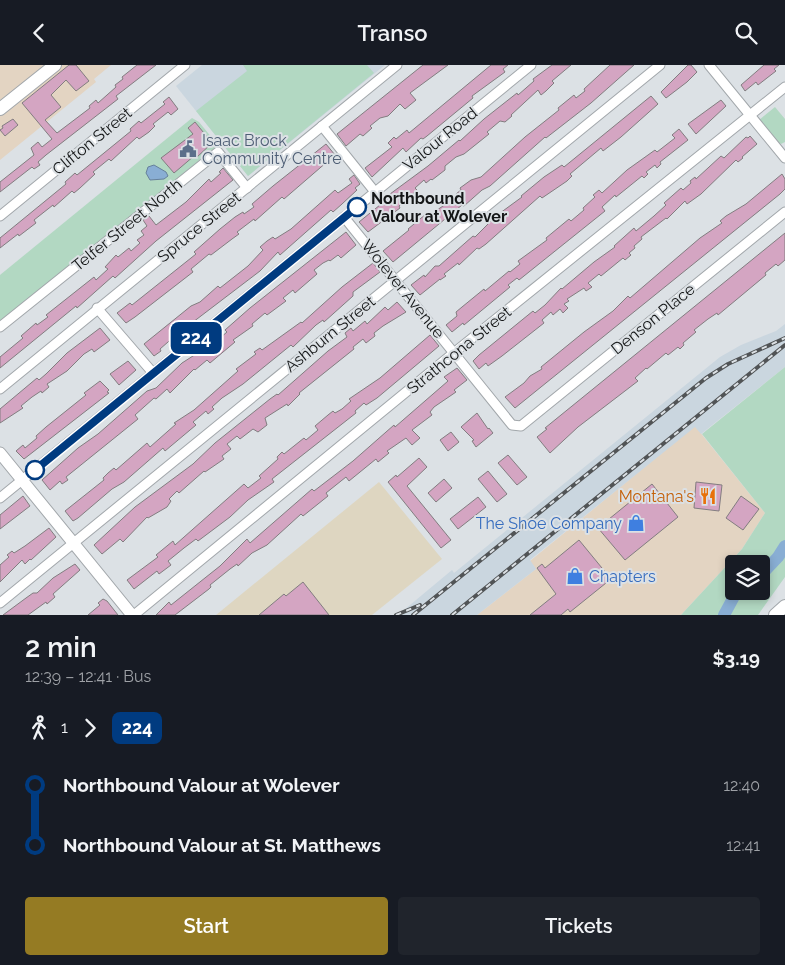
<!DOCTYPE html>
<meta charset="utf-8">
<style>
body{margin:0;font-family:Raleway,sans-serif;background:#20242c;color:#f1f3f6;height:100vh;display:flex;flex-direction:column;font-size:19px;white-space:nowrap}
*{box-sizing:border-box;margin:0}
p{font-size:16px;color:#9ea1a6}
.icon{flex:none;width:28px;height:28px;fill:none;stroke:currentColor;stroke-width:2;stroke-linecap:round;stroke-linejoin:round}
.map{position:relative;height:550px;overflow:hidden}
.panel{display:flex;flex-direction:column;background:#171b24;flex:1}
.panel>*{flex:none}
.badge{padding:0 10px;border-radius:8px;font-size:18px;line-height:32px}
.tools{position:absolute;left:725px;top:490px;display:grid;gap:10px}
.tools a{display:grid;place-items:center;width:45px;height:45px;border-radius:5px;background:#171b24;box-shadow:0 2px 8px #0003;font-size:25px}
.map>.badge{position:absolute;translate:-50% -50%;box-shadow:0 0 0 2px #fff}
.legs{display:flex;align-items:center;gap:8px;height:55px;padding:0 25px;font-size:16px}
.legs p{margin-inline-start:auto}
.head{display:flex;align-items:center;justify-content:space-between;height:85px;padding:0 25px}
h1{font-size:28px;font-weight:600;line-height:38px}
.cta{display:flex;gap:10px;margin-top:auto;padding:10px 25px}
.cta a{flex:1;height:58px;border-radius:5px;background:#957b23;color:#fff;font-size:20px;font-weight:600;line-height:58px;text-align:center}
.cta a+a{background:#20242c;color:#f1f3f6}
ul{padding:0 25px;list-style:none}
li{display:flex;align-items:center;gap:18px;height:60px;font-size:19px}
li i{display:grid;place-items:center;width:8px;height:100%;margin:0 6px;background:currentColor}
li i::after{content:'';width:12px;height:12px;margin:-6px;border:4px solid;border-radius:50%;background:#171b24}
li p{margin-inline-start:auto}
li:first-child i{background:linear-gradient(#0000 50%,currentColor 0)}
li:last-child i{background:linear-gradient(currentColor 50%,#0000 0)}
header{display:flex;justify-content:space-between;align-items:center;height:65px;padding:0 25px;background:#171b24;font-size:22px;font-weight:600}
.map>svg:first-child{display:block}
.commercial{fill:#e3d4c2}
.industrial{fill:#ded6c1}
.built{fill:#cad6df}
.green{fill:#b2d8c2;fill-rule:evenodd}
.water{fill:#89aed4;stroke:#66809b}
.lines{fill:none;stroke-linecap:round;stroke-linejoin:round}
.river{stroke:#89aed4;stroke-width:12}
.building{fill:#d4a5c2;stroke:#827d80}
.minor-casing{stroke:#a2a7ab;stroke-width:11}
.tertiary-casing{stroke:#a2a7ab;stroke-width:13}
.secondary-casing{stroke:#a2a7ab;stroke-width:14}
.minor{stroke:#fff;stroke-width:9}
.tertiary{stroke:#fff;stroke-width:11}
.secondary{stroke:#fff;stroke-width:12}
.rail-casing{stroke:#515456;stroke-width:4}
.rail{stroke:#dce1e5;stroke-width:2;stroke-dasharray:5.5;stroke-linecap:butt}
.line-1-casing{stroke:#fff;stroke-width:11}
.line-1{stroke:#003b80;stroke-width:8}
.stop-1-dot{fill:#fff;stroke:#003b80;stroke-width:2.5}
.labels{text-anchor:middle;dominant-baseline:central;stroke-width:4;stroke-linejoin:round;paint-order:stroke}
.street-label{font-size:16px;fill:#141617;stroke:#dce1e5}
.service-label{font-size:16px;fill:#4e5e75;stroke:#dce1e5;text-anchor:start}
.stop-label{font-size:16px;font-weight:bold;fill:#141617;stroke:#dce1e5;text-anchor:start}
.food-label{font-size:16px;fill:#c56008;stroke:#dce1e5;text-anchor:end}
.shop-label{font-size:16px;fill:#366cbe;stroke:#dce1e5;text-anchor:end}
</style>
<header><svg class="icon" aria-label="back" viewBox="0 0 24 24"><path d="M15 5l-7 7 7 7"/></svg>Transo<svg class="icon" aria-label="search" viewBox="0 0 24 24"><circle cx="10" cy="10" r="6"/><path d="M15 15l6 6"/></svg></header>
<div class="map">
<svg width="785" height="550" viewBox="0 0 785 550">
<rect width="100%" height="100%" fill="#dce1e5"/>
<!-- commercial -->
<g class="commercial">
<polygon points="0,0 111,0 94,14 96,17 0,95"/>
<polygon points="695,361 765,448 742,484 681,550 477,550 536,504 530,496"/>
</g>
<!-- industrial -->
<polygon class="industrial" points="379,417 442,494 372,550 216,550"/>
<!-- built -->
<g class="built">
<polygon points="202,0 385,0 248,111 176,21"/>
<polygon points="785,259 785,302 701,369 695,362 530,495 536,504 477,550 398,550 452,505 454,508 720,292 741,280 776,266"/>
</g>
<!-- green -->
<g class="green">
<polygon points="243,0 367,0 374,8 248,111 196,46 247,6"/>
<polygon points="775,42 785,54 785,77 781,79 778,77 759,55"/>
<polygon points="192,53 199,57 217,79 215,84 0,257 0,210"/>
<path d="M785,302V512L758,550H681L742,484L765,448L702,369ZM734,499H761V526H734Z"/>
</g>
<!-- water -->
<polygon class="water" points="154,100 166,107 168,111 164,114 150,115 146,108 148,102"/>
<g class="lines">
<!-- river -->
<g class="river">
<polyline points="761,510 778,492 785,481"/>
<polyline points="724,550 737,526"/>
</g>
</g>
<!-- building -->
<g class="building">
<polygon points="69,0 76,0 89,16 76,26 66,15 51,30 61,42 45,55 57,68 90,43 89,41 96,35 98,38 116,22 115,20 123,14 122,12 137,0 156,0 116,31 118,34 46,90 38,97 40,100 34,104 32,102 0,127 0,117 34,90 31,83 38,77 42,82 52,74 22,38"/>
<polygon points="423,0 448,0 410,28 416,35 405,44 400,39 388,51 380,53 370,61 372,63 363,71 360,69 346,81 337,69"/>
<polygon points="491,0 508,0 503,4 505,7 472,31 473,33 427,71 423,74 421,73 406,87 403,83 372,112 365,103 392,82 388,78 394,72 396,74 407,65 409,68"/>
<polygon points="552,0 571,0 552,16 554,18 546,26 541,30 538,25 511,50 512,51 505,57 500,56 487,67 489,69 464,89 456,92 445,101 445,105 432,115 431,114 426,118 424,115 415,123 417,125 399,141 400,143 368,167 359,157 391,131 390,129 428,101 459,75 460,76 484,54 517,28 518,30 534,16 533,14"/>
<polygon points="610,0 634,0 591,38 546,73 545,72 490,121 482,125 464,141 462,140 393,197 383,186 409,165 408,164 426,149 428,151 458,131 456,129 461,125 460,123 471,115 481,112 525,72 559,45 558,43 574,30 576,33 585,26 584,24"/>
<polygon points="688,0 691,0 697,7 687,17 666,33 661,27"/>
<polygon points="764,0 779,0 774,4 776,6 758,20 756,17 745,26 741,20"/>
<polygon points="651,31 658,39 621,72 603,86 601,83 570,109 572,111 567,116 542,133 540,131 486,179 479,184 477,183 459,200 458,198 444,209 446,211 440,215 440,214 420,230 411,220 424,210 425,212 435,201 439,201 473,171 475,172 496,151 522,132 521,131 544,112 562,100 564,102"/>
<polygon points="169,32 178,44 171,50 168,47 153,59 155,61 149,67 139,74 137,72 111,96 109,94 93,107 95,109 80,123 74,128 72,126 54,142 53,140 34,155 36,158 19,171 18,169 0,183 0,173 66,119 65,117 75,108 77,110 131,66 130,64 139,56 141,58 165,39 163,37"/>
<polygon points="721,35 726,41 696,69 688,59"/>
<polygon points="13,54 18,60 5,71 0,65 3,63 2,61"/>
<polygon points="195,57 212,78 196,93 194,91 174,108 161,93 193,69 188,63"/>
<polygon points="679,64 688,75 660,97 661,99 657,103 655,100 646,107 648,109 644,113 642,111 616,132 615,130 602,142 605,146 519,215 517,213 508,220 510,222 464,260 463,258 452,267 446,260 457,251 456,247 462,242 484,224 485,226 509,206 510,207 520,199 518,196 547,175 546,173 569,154 571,156 584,145 583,143 595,132 593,130 599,125 602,128 627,105 655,85 657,87 675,73 672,70"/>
<polygon points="750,71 757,79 742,92 743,93 738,97 736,95 701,129 687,139 685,136 667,154 666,153 641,172 642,174 634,181 635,183 629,188 631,190 625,195 623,193 601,211 599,209 588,218 592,222 586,226 584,223 567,234 569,236 564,239 568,243 563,248 560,244 553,250 551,247 542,255 544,258 502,291 488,301 486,298 479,304 473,296 479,290 533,246 535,248 545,240 561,223 562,224 594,197 615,182 614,181 634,163 636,166 654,151 666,140 664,138 681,123 683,125 691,118 690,116 695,112 696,114 721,91 724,93 746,72 748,73"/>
<polygon points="326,79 335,90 284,134 282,132 255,156 254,154 237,167 239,169 232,174 211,190 209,189 191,204 193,207 135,252 126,258 117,248 130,238 132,240 196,189 194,187 220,164 235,152 243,147 244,149 254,142 252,139 273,121"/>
<polygon points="223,103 233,115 156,176 115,213 113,211 77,243 76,241 0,303 0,292 23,273 21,271 36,258 37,260 48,252 46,250 94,212 96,215 108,204 105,202 116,190 118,192 129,183 131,186 140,178 137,175 144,170 141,166 147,161 143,155 149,151 156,160 186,137 209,114 211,117 221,108 219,107"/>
<polygon points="782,109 785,114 785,124 780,129 515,343 505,332 524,318 530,311 542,304 541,302 584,267 613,246 628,231 630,233 700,173 722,158 720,156 726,151 746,139"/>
<polygon points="354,110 360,119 355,123 357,125 342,139 333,147 331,145 280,190 278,187 260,206 176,270 160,284 161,286 154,291 144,279 191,241 200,237 218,221 220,223 248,201 263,185 260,182 267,176 273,172 275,174 291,164 335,125 338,128 352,118 349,114"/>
<polygon points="346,167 356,180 341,193 338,190 330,196 329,195 323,198 314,205 317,209 295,228 293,225 283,233 286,236 267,250 265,248 252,259 253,261 233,275 235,277 210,298 207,295 195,305 194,304 170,328 167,324 156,334 154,333 135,350 138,354 66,412 68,415 62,419 60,416 50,425 42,415 78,383 98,369 147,326 156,323 182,298 207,282 206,280 211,276 213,279 227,267 225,265 250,243"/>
<polygon points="785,168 785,195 778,201 776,199 765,208 766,210 718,250 717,248 708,254 694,265 696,267 683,278 684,280 680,284 678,282 668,290 666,288 647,304 646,303 635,313 638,316 578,362 550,388 537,372 547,364 545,363"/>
<polygon points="373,198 380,207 353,227 353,231 324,257 323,255 316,260 293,282 291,280 243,319 222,333 212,342 214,344 208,349 206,346 193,357 196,360 165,386 163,383 124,417 112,424 78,453 73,456 65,446 104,415 103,413 108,408 114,403 116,405 147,378 150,382 176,359 174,358 194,345 238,306 236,304 256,289 254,287 260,283 262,285 301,257 302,258 342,222"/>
<polygon points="397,237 406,247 383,261 374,268 375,271 366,278 363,274 353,282 354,284 299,328 300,329 288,341 287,339 265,353 267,360 258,367 253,364 240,374 237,371 227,379 231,384 222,391 224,394 205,407 204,406 179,428 177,426 169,434 171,436 167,442 148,453 147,452 123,477 120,474 102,489 94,480 135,442 193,399 215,378 270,334 277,329 278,330 328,286 347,272 345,268 351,263 353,266 365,256 367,259 385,242 388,245"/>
<polygon points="100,263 110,275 94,287 92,284 84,289 67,306 47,319 49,322 42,328 41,326 32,332 21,341 23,343 0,358 0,344 37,313 39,315 46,309 67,288"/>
<polygon points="430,270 439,281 377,333 366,340 364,338 355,346 356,348 272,414 274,417 248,435 230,452 198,476 196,474 184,483 168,496 171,500 159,509 157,506 134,524 127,515 158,492 156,490 173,476 175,480 244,419 248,423 261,413 259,411 278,394 277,392 282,387 284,389 304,373 306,375 318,365 315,361 328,350 333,346 335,348 342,344 351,336 349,334 380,313"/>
<polygon points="128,296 136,305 119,320 110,309"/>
<polygon points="457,303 467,315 454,325 456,327 434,342 430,347 432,350 412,365 420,373 412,380 406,373 387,386 389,388 378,397 376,394 349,416 346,412 326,428 328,431 303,451 301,449 267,480 252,488 238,501 237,499 230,504 210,520 211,522 209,524 175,550 156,550 169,537 171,540 220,501 247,474 250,478 312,424 314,426 353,396 394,360 395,362 448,316 444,312"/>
<polygon points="100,316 109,325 107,327 109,328 24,394 16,386 23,380 25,383 37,373 36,371 46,362 86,330 84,328"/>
<polygon points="477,348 488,364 489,363 493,368 476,382 472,376 474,375 461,362"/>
<polygon points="451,367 459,377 448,386 440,375"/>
<polygon points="508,390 527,412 517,420 498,398"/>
<polygon points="419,393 427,402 407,421 451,475 441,483 388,417 396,410 397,412"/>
<polygon points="488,406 507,429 497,437 478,414"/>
<polygon points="444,414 452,423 436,437 428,428"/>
<polygon points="696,417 722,420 719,446 694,443"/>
<polygon points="652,419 678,452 625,495 598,463"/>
<polygon points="23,431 30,441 0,464 0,450"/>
<polygon points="741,431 759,444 743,465 726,453"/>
<polygon points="478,432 486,442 458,464 450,454"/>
<polygon points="49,463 56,472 31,495 30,494 25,499 22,495 0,517 0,500 9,492 7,490 12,486 14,488 25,481"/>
<polygon points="579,475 611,514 570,547 568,544 561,550 530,550 556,529 537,503 542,499 545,503"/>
<polygon points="75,499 80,505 53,529 55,532 47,539 46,537 28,550 3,550 26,533 33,528 37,528 53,513"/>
<polygon points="303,517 329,550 259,550 284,529 286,531"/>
<polygon points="103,534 107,536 118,550 88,550 100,540 98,538"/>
</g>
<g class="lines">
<!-- minor casing -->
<g class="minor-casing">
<g id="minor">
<polyline points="709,0 785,93"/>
<polyline points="322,61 375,127"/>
<polyline points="0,151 185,0"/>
<polyline points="344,152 512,360 521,361 785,147"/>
<polyline points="97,243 153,308"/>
<polyline points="0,262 218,87 247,123"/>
<polyline points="0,324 397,0"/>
<polyline points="0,433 531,0"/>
<polyline points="0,538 660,0"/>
<polyline points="134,550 450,291 785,22"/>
</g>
</g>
<!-- tertiary casing -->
<g class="tertiary-casing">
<polyline id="tertiary" points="0,388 132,550"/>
</g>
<!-- secondary casing -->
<g class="secondary-casing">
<g id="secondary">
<polyline points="0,44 55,0"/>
<polyline points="775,550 785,541"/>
</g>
</g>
<!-- minor -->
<use href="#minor" class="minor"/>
<!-- tertiary -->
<use href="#tertiary" class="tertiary"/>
<!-- secondary -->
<use href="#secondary" class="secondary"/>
<!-- rail casing -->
<g class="rail-casing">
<g id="rail">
<polyline points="396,550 420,540"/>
<polyline points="413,550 706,313 728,299 785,273"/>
<polyline points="452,550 785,280"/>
</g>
</g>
<!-- rail -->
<use href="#rail" class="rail"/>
</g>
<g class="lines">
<!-- line-1 casing -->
<g class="line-1-casing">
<polyline id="line-1" points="35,405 357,142"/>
</g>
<!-- line-1 -->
<use href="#line-1" class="line-1"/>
</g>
<!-- icons -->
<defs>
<g id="civic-bare" transform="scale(1.35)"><path d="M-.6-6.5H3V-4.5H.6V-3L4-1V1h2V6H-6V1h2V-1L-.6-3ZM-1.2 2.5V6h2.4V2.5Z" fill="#5c6f8a" stroke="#dce1e5" stroke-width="2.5" paint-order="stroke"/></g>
<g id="restaurant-bare" transform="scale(1.35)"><path d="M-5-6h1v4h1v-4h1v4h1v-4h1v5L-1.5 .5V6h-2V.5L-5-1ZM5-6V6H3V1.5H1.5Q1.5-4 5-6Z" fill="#e8710a" stroke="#dce1e5" stroke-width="2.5" paint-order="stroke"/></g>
<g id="shop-bare" transform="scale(1.35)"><path d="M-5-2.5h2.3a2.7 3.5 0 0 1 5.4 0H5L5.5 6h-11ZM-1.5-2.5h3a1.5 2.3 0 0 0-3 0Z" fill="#3f7fe0" stroke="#dce1e5" stroke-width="2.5" paint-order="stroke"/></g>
</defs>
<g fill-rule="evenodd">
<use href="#civic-bare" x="188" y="84"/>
<use href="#restaurant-bare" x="708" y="431"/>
<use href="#shop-bare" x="636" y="458"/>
<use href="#shop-bare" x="575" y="511"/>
</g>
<!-- markers -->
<g class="stop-1-dot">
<circle cx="357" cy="142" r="9"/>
<circle cx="35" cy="405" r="9"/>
</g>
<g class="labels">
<!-- street labels -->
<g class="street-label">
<text transform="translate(440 74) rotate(-39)">Valour Road</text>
<text transform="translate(92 76) rotate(-39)">Clifton Street</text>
<text transform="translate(127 160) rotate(-39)">Telfer Street North</text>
<text transform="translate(199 162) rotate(-39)">Spruce Street</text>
<text transform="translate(403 224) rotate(51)">Wolever Avenue</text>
<text transform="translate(653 254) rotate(-39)">Denson Place</text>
<text transform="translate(330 269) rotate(-39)">Ashburn Street</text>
<text transform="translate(459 285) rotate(-39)">Strathcona Street</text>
</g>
<!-- service labels -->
<g class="service-label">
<text x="202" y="75">Isaac Brock<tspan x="202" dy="18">Community Centre</tspan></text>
</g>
<!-- stop labels -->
<g class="stop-label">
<text x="371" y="133">Northbound<tspan x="371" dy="18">Valour at Wolever</tspan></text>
</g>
<!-- food labels -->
<g class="food-label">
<text x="694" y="431">Montana's</text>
</g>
<!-- shop labels -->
<g class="shop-label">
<text x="622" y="458">The Shoe Company</text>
<text x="589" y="511" text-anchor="start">Chapters</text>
</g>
</g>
</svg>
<div class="tools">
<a><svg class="icon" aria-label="layers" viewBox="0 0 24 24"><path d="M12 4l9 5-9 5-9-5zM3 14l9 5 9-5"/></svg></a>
</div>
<b class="badge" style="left:196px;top:273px;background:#003b80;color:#fff">224</b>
</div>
<section class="panel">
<div class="head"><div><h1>2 min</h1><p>12:39 – 12:41 · Bus</p></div><b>$3.19</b></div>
<div class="legs"><svg class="icon" aria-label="walk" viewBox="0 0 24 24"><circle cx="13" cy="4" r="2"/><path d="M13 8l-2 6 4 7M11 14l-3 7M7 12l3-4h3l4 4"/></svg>1<svg class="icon" aria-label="forward" viewBox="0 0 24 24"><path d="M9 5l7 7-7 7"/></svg><b class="badge" style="background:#003b80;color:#fff">224</b></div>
<ul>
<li><i style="color:#003b80"></i><b>Northbound Valour at Wolever</b><p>12:40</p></li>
<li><i style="color:#003b80"></i><b>Northbound Valour at St. Matthews</b><p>12:41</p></li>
</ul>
<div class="cta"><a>Start</a><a>Tickets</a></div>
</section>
